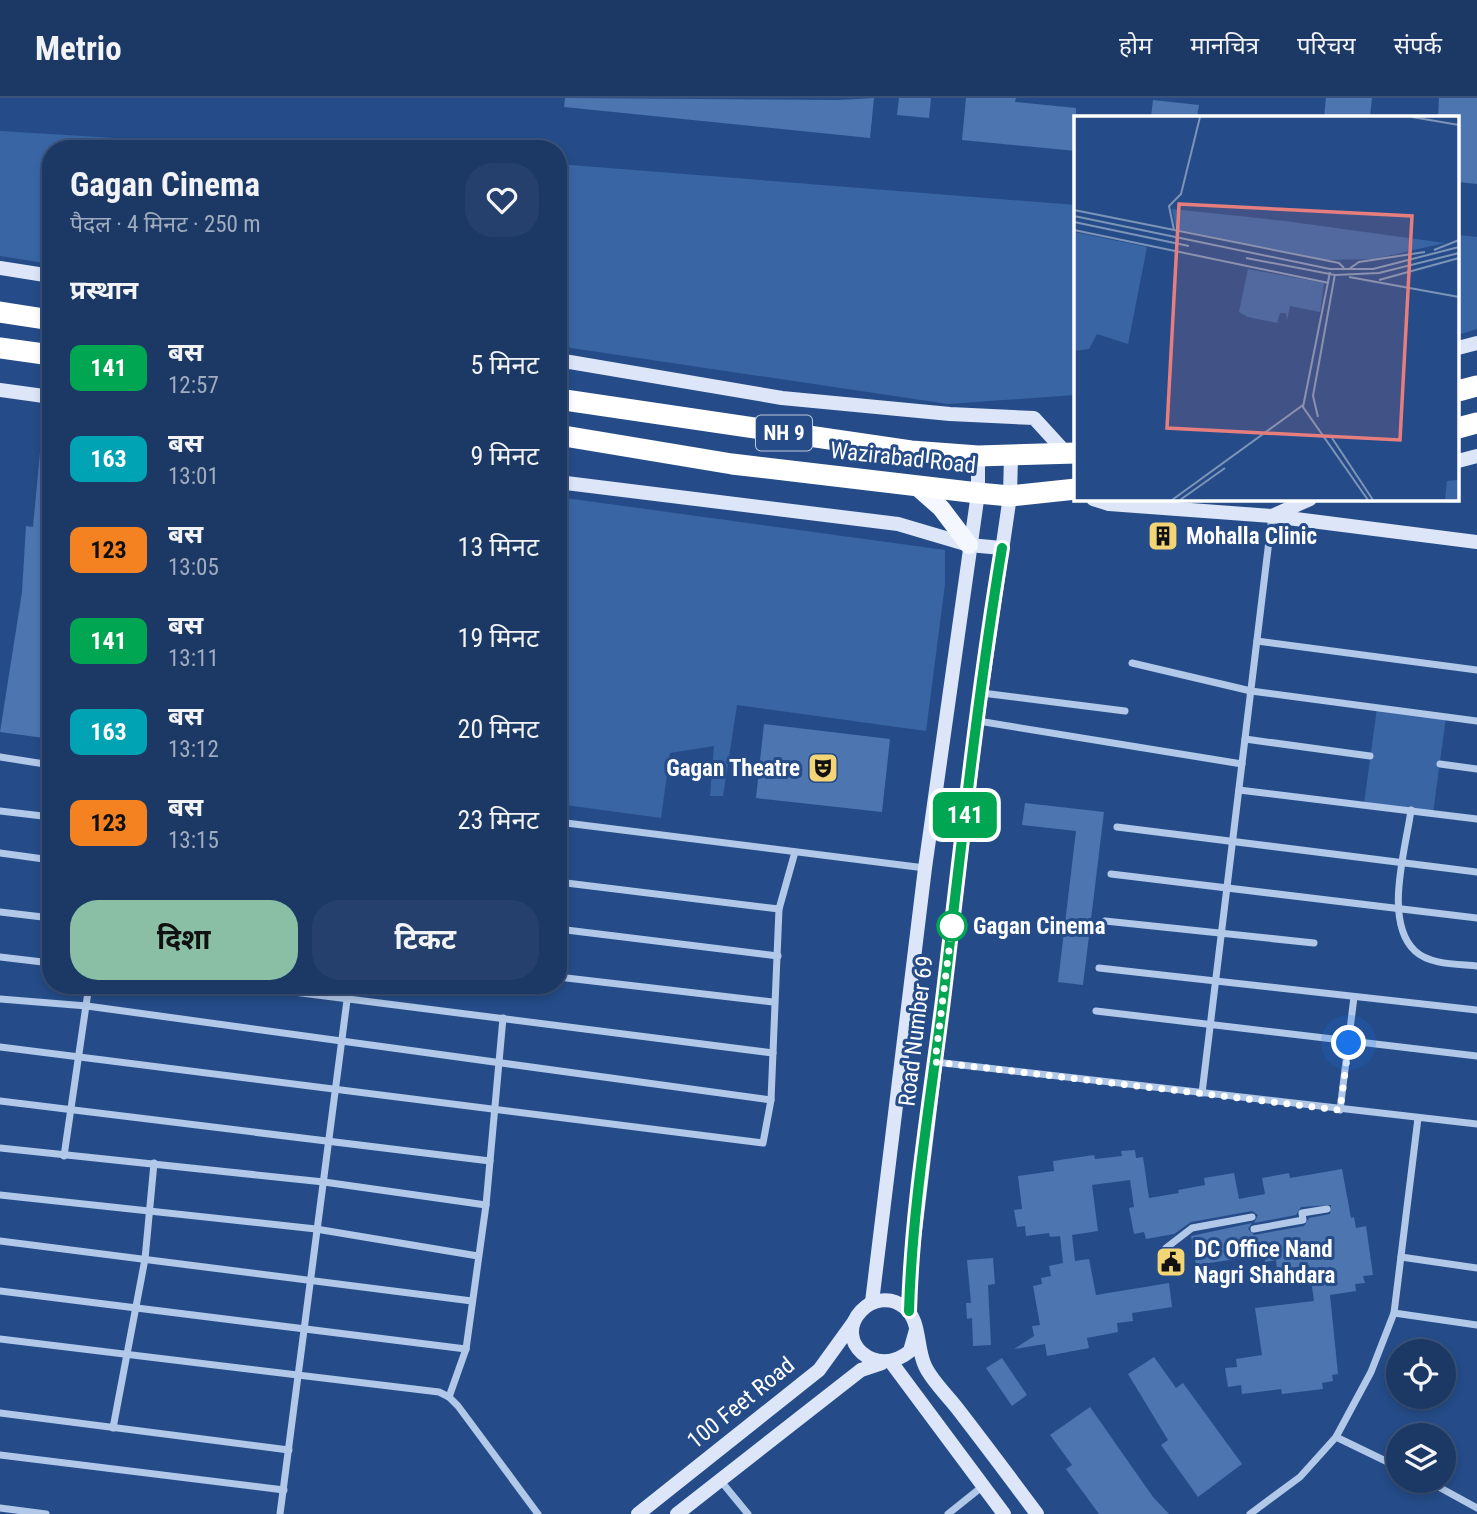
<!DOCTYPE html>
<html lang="hi">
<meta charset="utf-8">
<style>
body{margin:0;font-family:"Roboto Condensed","Noto Sans Devanagari",sans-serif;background:#25406c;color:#f1f3f6;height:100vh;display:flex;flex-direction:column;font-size:26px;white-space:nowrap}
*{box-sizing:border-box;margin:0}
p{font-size:23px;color:#a0acbf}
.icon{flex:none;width:38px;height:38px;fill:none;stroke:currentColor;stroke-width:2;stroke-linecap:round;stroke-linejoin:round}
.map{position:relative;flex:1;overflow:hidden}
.drawer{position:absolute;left:42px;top:42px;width:525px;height:854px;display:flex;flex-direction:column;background:#1c3966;border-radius:28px;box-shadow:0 4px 10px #0003,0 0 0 2px #3a537a}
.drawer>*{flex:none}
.badge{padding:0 14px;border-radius:10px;font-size:24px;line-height:46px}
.buttons{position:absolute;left:1386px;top:1241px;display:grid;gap:14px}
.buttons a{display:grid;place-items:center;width:70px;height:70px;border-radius:50%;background:#1c3966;box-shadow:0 4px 10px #0003,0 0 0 2px #3a537a;font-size:35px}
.you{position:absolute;width:35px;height:35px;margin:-18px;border:5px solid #fff;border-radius:50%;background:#1a73e8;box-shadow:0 0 0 10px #1a73e833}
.map>.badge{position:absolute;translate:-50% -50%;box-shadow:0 0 0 4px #fff}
h2{padding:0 28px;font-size:26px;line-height:63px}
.round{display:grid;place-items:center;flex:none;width:74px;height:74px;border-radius:28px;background:#25406c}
.summary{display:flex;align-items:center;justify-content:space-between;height:119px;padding:0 28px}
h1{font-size:33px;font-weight:700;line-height:52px}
.action{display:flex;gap:14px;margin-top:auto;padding:14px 28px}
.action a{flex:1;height:80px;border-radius:28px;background:#8abfa5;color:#111;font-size:28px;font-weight:700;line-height:80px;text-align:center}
.action a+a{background:#25406c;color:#f1f3f6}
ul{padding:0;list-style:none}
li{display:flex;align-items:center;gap:21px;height:91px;padding:0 28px}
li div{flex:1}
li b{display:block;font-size:26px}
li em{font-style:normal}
li .badge{min-width:77px;font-weight:700;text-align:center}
header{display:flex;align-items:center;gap:42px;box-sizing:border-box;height:98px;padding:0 35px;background:#1c3966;border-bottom:2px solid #3a537a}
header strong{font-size:33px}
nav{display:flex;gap:38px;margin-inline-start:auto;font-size:24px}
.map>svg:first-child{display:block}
.green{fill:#3965a5}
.building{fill:#4d75b0}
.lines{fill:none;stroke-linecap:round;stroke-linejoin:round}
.street{stroke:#b1c8e9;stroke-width:7}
.secondary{stroke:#dce6f8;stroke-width:14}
.primary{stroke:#f4f8fe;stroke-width:18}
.highway{stroke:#fff;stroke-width:21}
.line-casing{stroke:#fff;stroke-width:16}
.line{stroke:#00a651;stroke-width:10}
.walk{stroke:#fff;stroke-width:7;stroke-dasharray:0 12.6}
.stop-dot{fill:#fff;stroke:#00a651;stroke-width:3.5}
.labels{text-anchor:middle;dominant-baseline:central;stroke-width:6;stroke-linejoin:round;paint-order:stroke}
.shield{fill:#254c88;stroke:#bec9db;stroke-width:2}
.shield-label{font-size:21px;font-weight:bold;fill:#fff}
.street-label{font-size:23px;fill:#fff;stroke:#254c88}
.poi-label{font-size:23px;font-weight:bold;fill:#fff;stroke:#254c88;text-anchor:start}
.stop-label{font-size:23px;font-weight:bold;fill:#fff;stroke:#254c88;text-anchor:start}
.inset-road{fill:none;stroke:#7c94b8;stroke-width:2}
.view{fill:#e67e7e;fill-opacity:0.15;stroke:#e67e7e;stroke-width:3.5}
.inset-edge{fill:none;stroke:#fff;stroke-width:3.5}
</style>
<header>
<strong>Metrio</strong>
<nav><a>होम</a><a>मानचित्र</a><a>परिचय</a><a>संपर्क</a></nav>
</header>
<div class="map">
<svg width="1477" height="1416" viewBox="0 0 1477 1416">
<rect width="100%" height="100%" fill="#254c88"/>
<!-- green -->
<g class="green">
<polygon points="0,33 296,51 51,51 51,166 0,158"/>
<polygon points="558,66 1076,107 1076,297 948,306 558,248"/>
<polygon points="1458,137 1477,139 1477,231 1458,237"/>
<polygon points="558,399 945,452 945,486 926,633 737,607 723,698 710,698 714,648 670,655 661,720 558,706"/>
<polygon points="1377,610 1446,619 1433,715 1364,706"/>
</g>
<!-- building -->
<g class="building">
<polygon points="565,0 839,2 874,0 870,40 564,9"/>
<polygon points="899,0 931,0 929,20 897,17"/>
<polygon points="966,0 1016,0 1015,4 1076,10 1076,53 962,42"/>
<polygon points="1326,0 1372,0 1370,19 1324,19"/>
<polygon points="1439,0 1477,0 1477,86 1458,84 1458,19 1438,19"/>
<polygon points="1153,2 1199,7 1197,19 1151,19"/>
<polygon points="41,344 51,345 51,641 0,634 22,494 26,428 33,429"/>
<polygon points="764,626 890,641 882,714 756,700"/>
<polygon points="1025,705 1104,714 1083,887 1058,884 1076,733 1022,727"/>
<polygon points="1135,1052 1136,1060 1143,1059 1149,1100 1179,1095 1178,1092 1205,1087 1204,1080 1234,1075 1239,1101 1265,1096 1262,1080 1289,1075 1290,1080 1342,1071 1351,1120 1354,1119 1356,1130 1366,1128 1373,1177 1363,1178 1365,1185 1355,1186 1356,1193 1330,1197 1338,1276 1332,1277 1333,1283 1322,1285 1323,1291 1282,1296 1281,1291 1242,1296 1241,1287 1228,1289 1225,1270 1237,1269 1236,1261 1262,1257 1255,1210 1314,1203 1309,1167 1277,1172 1276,1162 1265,1164 1263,1149 1235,1155 1236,1161 1196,1167 1191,1138 1252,1125 1248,1131 1254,1137 1304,1128 1309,1120 1330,1116 1331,1107 1301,1109 1296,1117 1254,1125 1258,1117 1252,1113 1191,1124 1174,1136 1146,1141 1144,1134 1134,1136 1129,1110 1134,1109 1130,1082 1092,1087 1098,1133 1072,1137 1075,1163 1089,1161 1096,1197 1169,1185 1172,1209 1132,1215 1133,1223 1117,1225 1118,1234 1087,1240 1089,1250 1047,1258 1045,1246 1014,1251 1034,1238 1032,1228 1040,1227 1033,1188 1042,1186 1041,1180 1051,1178 1049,1168 1063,1165 1060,1138 1050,1139 1049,1135 1026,1138 1025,1128 1017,1129 1014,1112 1022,1111 1018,1078 1054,1073 1053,1063 1094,1057 1095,1061 1122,1058 1121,1053"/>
<polygon points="993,1160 995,1186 988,1187 991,1247 973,1248 972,1220 967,1221 966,1205 971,1205 967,1162"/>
<polygon points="1154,1259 1176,1290 1183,1285 1242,1366 1198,1399 1161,1347 1168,1342 1128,1276"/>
<polygon points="1002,1260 1027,1297 1012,1308 986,1270"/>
<polygon points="1090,1309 1153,1399 1169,1416 1099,1416 1066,1371 1072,1367 1050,1337"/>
</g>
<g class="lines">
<!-- street -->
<g class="street">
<polyline points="1257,543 1477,572"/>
<polyline points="1132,565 1251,593 1477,623"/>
<polyline points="982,595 1125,613"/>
<polyline points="978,623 1242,666"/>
<polyline points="1245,641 1370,658"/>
<polyline points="0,659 51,667"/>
<polyline points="1440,666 1477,671"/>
<polyline points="1239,692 1477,721"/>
<path d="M1411,712C1406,750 1383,823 1415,853C1430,867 1458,866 1477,868"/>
<polyline points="0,713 51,719"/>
<polyline points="558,724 925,770"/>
<polyline points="1117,729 1477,774"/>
<polyline points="0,755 51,762"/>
<polyline points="1111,776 1477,820"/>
<polyline points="558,784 779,811"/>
<polyline points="0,814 51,820"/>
<polyline points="1105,823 1314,845"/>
<polyline points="558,831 778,858"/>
<polyline points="0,859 51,865"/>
<polyline points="1099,870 1477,912"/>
<polyline points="558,879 773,904"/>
<polyline points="238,887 773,955"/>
<polyline points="0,901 87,908 771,1002"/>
<polyline points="1096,913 1477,958"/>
<polyline points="0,949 763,1045 771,1002 779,811 795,754"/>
<polyline points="935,964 1477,1026"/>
<polyline points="1202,995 1272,418"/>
<polyline points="0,1003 490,1063"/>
<polyline points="1340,1012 1354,899"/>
<polyline points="0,1050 324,1084 486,1107"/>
<polyline points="64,1058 89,887"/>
<polyline points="0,1097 316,1131 478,1158"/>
<polyline points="1254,1131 1303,1122 1302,1115 1327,1111"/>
<polyline points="0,1143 472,1203"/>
<polyline points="1166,1150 1192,1130 1252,1119"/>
<polyline points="1401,1159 1477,1170"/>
<polyline points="0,1193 466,1251"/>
<polyline points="1394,1215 1477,1227"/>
<polyline points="0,1241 439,1294 449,1299 458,1308 538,1416"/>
<polyline points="449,1299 466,1251 486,1107 503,920"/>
<polyline points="0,1315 289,1352"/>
<polyline points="113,1330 145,1161 154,1065"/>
<polyline points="1336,1339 1398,1369"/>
<polyline points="0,1357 284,1392"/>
<polyline points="720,1382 748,1416"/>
<polyline points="1426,1382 1477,1410"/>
<polyline points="0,1410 46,1416"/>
<polyline points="280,1416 349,887"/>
<polyline points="948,1416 983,1388"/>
<polyline points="1250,1416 1300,1379 1336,1339 1371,1274 1394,1215 1418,1020"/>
</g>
<!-- secondary -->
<g class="secondary">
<polyline points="0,170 51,178"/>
<polyline points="1458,250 1477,245"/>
<polyline points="558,262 782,300 950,316 1034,320 1066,355"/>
<polyline points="0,292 51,299"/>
<polyline points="1458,363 1477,358"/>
<polyline points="558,384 898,426 969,447 1002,450"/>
<polyline points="1093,401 1109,406 1272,418 1477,444"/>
<polyline points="1272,418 1310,401"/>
<polyline points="872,1204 925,770 978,395 978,358"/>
<polyline points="909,1213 911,1166 977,623 1010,398 1011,358"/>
<path d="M916,1232L910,1253C876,1282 833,1243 861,1213C872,1201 891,1198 904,1209C921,1222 916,1249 925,1268C932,1283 947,1297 957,1310C984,1345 1011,1381 1037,1416"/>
<polyline points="891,1264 1004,1416"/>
<polyline points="638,1416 819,1272 853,1225"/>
<polyline points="677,1416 861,1272 882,1265"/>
</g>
<!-- primary -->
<polyline class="primary" points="916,388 941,410 969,447"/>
<!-- highway -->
<g class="highway">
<polyline points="0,214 51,222"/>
<polyline points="0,250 51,257"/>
<polyline points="1458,293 1477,288"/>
<polyline points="558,301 911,353 978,358 1076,355"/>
<polyline points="1458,330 1477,325"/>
<polyline points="558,337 732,366 978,395 1010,398 1076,391"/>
</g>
</g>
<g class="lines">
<!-- line casing -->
<g class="line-casing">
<path id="line" d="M909,1213C912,1110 930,1006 943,902C961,752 977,600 1002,450"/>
</g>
<!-- line -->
<use href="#line" class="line"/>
<!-- walk -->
<polyline class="walk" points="952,828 935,964 1340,1012 1349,945"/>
</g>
<!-- icons -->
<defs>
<g id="building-square" transform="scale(1.575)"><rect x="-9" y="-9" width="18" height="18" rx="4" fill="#f3d575" stroke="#254c88"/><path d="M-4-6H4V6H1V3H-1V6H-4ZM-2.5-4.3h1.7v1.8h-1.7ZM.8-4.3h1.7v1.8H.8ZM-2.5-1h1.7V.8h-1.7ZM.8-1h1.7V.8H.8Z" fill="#111"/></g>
<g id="theatre-square" transform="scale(1.575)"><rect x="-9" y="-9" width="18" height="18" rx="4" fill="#f3d575" stroke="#254c88"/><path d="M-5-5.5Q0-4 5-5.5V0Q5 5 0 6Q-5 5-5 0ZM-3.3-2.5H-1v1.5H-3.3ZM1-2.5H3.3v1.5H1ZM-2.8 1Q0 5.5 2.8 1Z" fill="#111"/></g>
<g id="civic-square" transform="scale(1.575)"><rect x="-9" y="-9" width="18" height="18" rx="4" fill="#f3d575" stroke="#254c88"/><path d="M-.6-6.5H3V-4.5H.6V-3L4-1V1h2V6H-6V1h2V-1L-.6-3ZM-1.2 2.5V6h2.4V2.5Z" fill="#111"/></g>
</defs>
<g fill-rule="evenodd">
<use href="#building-square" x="1163" y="438"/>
<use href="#theatre-square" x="823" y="670"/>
<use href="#civic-square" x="1171" y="1164"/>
</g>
<!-- markers -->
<circle class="stop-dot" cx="952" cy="828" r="14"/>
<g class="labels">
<!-- shield labels -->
<rect class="shield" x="756" y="317.5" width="56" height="35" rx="5"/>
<g class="shield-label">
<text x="784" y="335">NH 9</text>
</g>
<!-- street labels -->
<g class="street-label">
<text transform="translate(903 360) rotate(6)">Wazirabad Road</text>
<text transform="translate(916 933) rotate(-83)">Road Number 69</text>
<text transform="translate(741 1305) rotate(-39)">100 Feet Road</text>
</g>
<!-- poi labels -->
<g class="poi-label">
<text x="1186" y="438">Mohalla Clinic</text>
<text x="800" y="670" text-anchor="end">Gagan Theatre</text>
<text x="1194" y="1151">DC Office Nand<tspan x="1194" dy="26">Nagri Shahdara</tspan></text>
</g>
<!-- stop labels -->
<g class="stop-label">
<text x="973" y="828">Gagan Cinema</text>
</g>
</g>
<!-- overview -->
<g transform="translate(1074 18)">
<rect width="385" height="385" fill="#254c88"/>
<path d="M98,93L211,105L371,127L300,143L252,144L102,113ZM0,116L73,131L54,228L23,218L15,233L0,235ZM174,153L250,167L246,196L216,190L213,204L212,197H206L203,207L174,201L165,196ZM385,364V384H371L373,365Z" fill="#3965a5"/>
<path class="inset-road" d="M338,1L385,9M0,94L265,147L270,152M0,100L256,153H299L385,131M0,106L115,130M0,114L255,167M100,114L95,90L107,78L126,1M360,134L385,124M172,142L261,159L305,157L385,137M275,153L285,146L351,136M256,156L229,291L294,384M275,161L385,181M305,164L385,142M244,301L239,280L261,158M258,322L299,384M98,384L229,289M106,384L151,352"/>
<path class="view" d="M105,88L338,100L326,324L93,312Z"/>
<rect width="385" height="385" class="inset-edge"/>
</g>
</svg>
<div class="buttons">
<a><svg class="icon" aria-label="locate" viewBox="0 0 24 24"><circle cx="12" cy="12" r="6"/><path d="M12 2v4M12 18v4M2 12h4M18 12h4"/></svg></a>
<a><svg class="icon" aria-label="layers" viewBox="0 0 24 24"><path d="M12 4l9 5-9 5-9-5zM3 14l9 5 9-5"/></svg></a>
</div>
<div class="you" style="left:1349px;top:945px"></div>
<b class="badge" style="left:965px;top:717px;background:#00a651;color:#fff">141</b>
<section class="drawer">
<div class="summary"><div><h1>Gagan Cinema</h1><p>पैदल · 4 मिनट · 250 m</p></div><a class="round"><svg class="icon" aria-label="heart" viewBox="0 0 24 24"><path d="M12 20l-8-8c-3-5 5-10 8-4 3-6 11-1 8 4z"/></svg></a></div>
<h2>प्रस्थान</h2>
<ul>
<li><span class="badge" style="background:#00a651;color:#fff">141</span><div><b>बस</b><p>12:57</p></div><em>5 मिनट</em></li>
<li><span class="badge" style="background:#00a3b4;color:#fff">163</span><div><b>बस</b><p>13:01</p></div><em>9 मिनट</em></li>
<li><span class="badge" style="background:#f58220;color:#111">123</span><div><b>बस</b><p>13:05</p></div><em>13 मिनट</em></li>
<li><span class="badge" style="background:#00a651;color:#fff">141</span><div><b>बस</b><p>13:11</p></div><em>19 मिनट</em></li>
<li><span class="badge" style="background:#00a3b4;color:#fff">163</span><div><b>बस</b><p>13:12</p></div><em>20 मिनट</em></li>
<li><span class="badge" style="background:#f58220;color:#111">123</span><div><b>बस</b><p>13:15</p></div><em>23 मिनट</em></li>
</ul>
<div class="action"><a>दिशा</a><a>टिकट</a></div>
</section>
</div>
